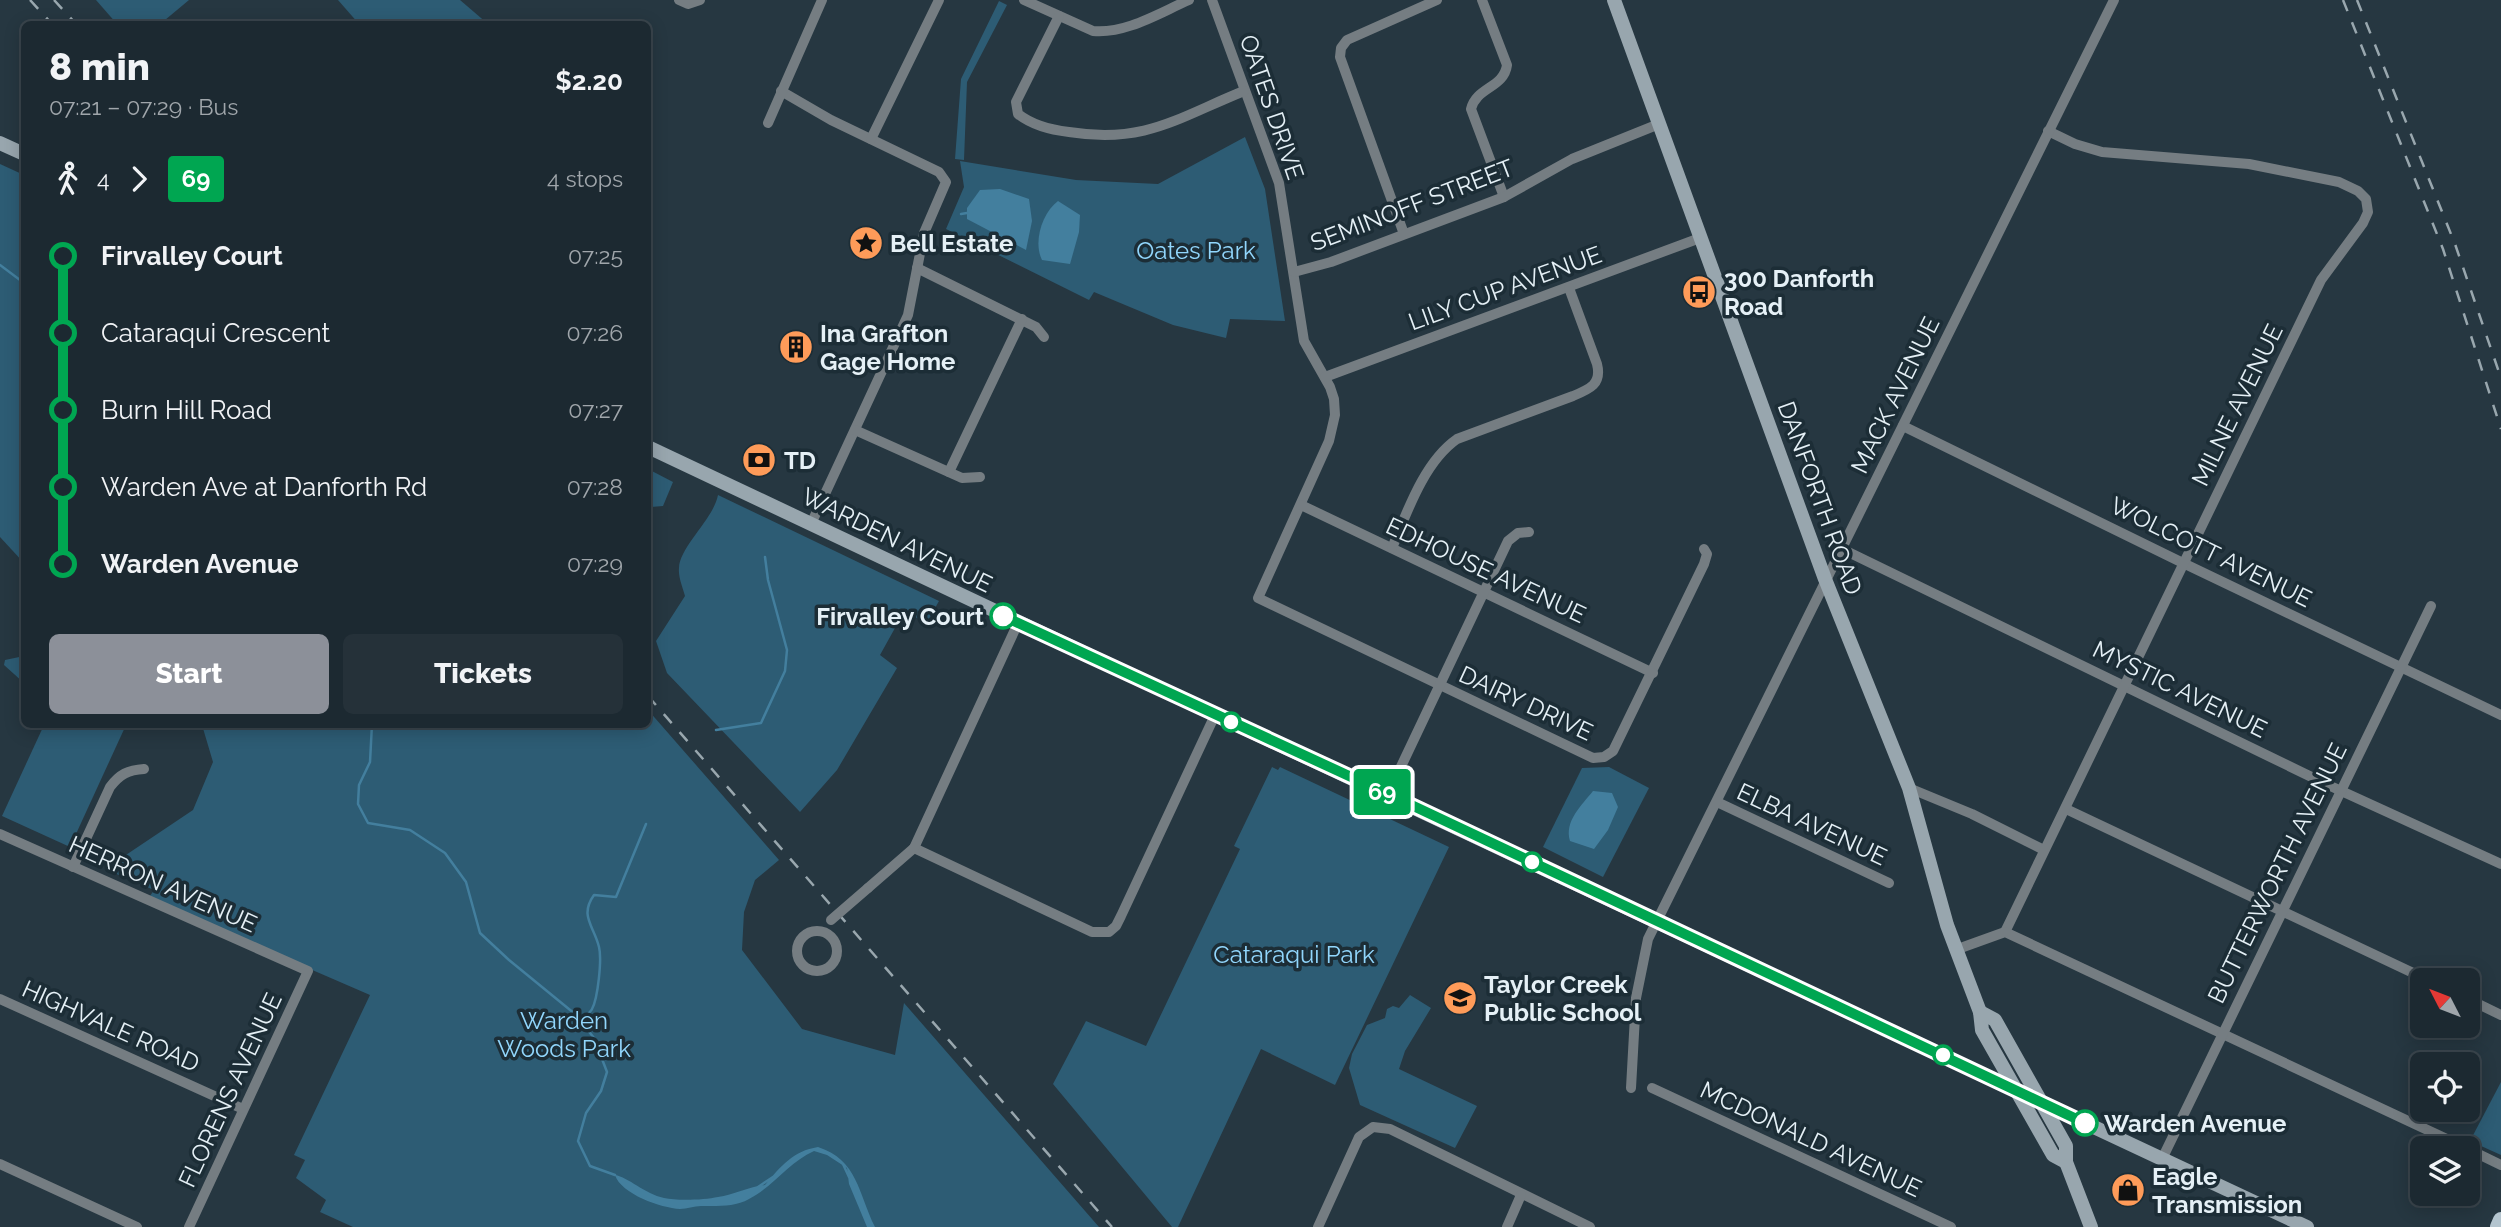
<!DOCTYPE html>
<meta charset="utf-8">
<style>
body{margin:0;font-family:Raleway,sans-serif;background:#253139;color:#f1f3f6;height:100vh;display:flex;flex-direction:column;font-size:26px;white-space:nowrap}
*{box-sizing:border-box;margin:0}
p{font-size:23px;color:#a0a6ab}
.icon{flex:none;width:38px;height:38px;fill:none;stroke:currentColor;stroke-width:2;stroke-linecap:round;stroke-linejoin:round}
.map{position:relative;flex:1;overflow:hidden}
.drawer{position:absolute;left:21px;top:21px;width:630px;height:707px;display:flex;flex-direction:column;background:#1c2931;border-radius:10px;box-shadow:0 4px 18px #0003,0 0 0 2px #3a454d}
.drawer>*{flex:none}
.badge{padding:0 14px;border-radius:5px;font-size:24px;line-height:46px}
.needle{width:46px;rotate:312deg}
.buttons{position:absolute;left:2410px;top:968px;display:grid;gap:14px}
.buttons a{display:grid;place-items:center;width:70px;height:70px;border-radius:10px;background:#1c2931;box-shadow:0 4px 18px #0003,0 0 0 2px #3a454d;font-size:35px}
.map>.badge{position:absolute;translate:-50% -50%;box-shadow:0 0 0 4px #fff}
.legs{display:flex;align-items:center;gap:10px;height:77px;padding:0 28px;font-size:23px}
.legs p{margin-inline-start:auto}
.summary{display:flex;align-items:center;justify-content:space-between;height:119px;padding:0 28px}
h1{font-size:38px;font-weight:800;line-height:52px}
.primary-button{display:flex;gap:14px;margin-top:auto;padding:14px 28px}
.primary-button a{flex:1;height:80px;border-radius:10px;background:#8c9099;color:#fff;font-size:28px;font-weight:800;line-height:80px;text-align:center}
.primary-button a+a{background:#253139;color:#f1f3f6}
ul{padding:0 28px;list-style:none}
li{display:flex;align-items:center;gap:24px;height:77px;font-size:26px}
li i{display:grid;place-items:center;width:10px;height:100%;margin:0 9px;background:currentColor}
li i::after{content:'';width:18px;height:18px;margin:-9px;border:5px solid;border-radius:50%;background:#1c2931}
li p{margin-inline-start:auto}
li:first-child i{background:linear-gradient(#0000 50%,currentColor 0)}
li:last-child i{background:linear-gradient(currentColor 50%,#0000 0)}
.map>svg:first-child{display:block}
.green{fill:#2d5c74}
.water{fill:#437f9e}
.lines{fill:none;stroke-linecap:round;stroke-linejoin:round}
.stream{stroke:#437f9e;stroke-width:2.5}
.street{stroke:#757d82;stroke-width:10}
.secondary{stroke:#98a6ae;stroke-width:14}
.primary{stroke:#b4c5cf;stroke-width:16}
.rail{stroke:#99a7ae;stroke-width:2.5;stroke-dasharray:12 12;stroke-linecap:butt}
.street-bridge{stroke:#757d82;stroke-width:10}
.line-1-casing{stroke:#fff;stroke-width:16}
.line-1{stroke:#00a651;stroke-width:10}
.stop-1-dot{fill:#fff;stroke:#00a651;stroke-width:3.5}
.labels{text-anchor:middle;dominant-baseline:central;stroke-width:7;stroke-linejoin:round;paint-order:stroke}
.street-label{font-size:24px;fill:#e5f0f6;stroke:#1c2d36}
.poi-label{font-size:24px;font-weight:bold;fill:#e5f0f6;stroke:#1c2d36;text-anchor:start}
.park-label{font-size:24px;fill:#91d6fc;stroke:#1c2d36}
.stop-label{font-size:24px;font-weight:bold;fill:#e5f0f6;stroke:#1c2d36;text-anchor:end}
</style>
<div class="map">
<svg width="2501" height="1227" viewBox="0 0 2501 1227">
<rect width="100%" height="100%" fill="#263741"/>
<!-- green -->
<g class="green">
<polygon points="96,0 189,0 165,20 168,24 117,24"/>
<polygon points="338,0 460,0 488,24 359,24"/>
<polygon points="999,1 1007,5 967,82 964,160 955,159 961,79"/>
<polygon points="1245,137 1265,189 1285,321 1230,319 1226,338 1173,325 1094,292 1089,300 946,229 964,187 960,161 1076,180 1158,184"/>
<polygon points="0,164 24,175 24,563 0,537"/>
<polygon points="648,469 673,482 663,506 651,507 648,503"/>
<path d="M718,495L939,601L926,624L905,610L880,655L897,668L837,770L800,812L667,673L656,641L685,596C683,588 678,577 679,568C680,546 713,520 718,495Z"/>
<polygon points="24,656 24,683 4,665 5,660"/>
<polygon points="648,710 779,860 755,880 744,912 742,950 802,1029 895,1055 904,1003 1099,1227 353,1227 320,1212 326,1200 296,1178 305,1160 294,1155 370,995 148,899 154,890 105,869 193,810 213,762 202,725 648,724"/>
<polygon points="44,725 126,725 70,847 2,816"/>
<polygon points="1272,767 1278,770 1280,767 1449,847 1335,1085 1261,1049 1178,1227 1172,1227 1053,1084 1086,1021 1146,1046 1240,849 1234,846"/>
<polygon points="1609,767 1649,788 1603,877 1543,847 1582,768"/>
<polygon points="1410,995 1431,1008 1405,1051 1399,1069 1477,1106 1455,1148 1360,1105 1349,1068 1352,1054 1367,1025 1385,1018 1387,1009 1393,1006 1399,1008"/>
<polygon points="2501,1082 2501,1155 2470,1141"/>
</g>
<!-- water -->
<g class="water">
<polygon points="1000,189 1029,199 1032,221 1026,250 967,219 967,208 980,190"/>
<path d="M1058,201L1080,215L1079,232L1070,264L1042,260C1033,242 1042,213 1058,201Z"/>
<path d="M1593,791L1612,793L1618,807L1608,830L1594,849L1570,841C1564,821 1582,805 1593,791Z"/>
<path d="M818,1147C858,1160 858,1193 875,1227H867L849,1184L847,1168L827,1155L814,1151C789,1162 774,1186 749,1199C735,1207 718,1206 701,1206C694,1206 687,1209 680,1209C661,1208 621,1194 615,1175C628,1177 645,1194 664,1198C677,1201 704,1200 718,1197C734,1195 748,1187 765,1185C781,1166 793,1151 818,1147Z"/>
</g>
<g class="lines">
<!-- stream -->
<g class="stream">
<polyline points="961,214 967,213"/>
<polyline points="0,265 24,283"/>
<polyline points="372,724 370,762 359,785 358,804 368,823 410,830 445,853 466,882 480,933 509,960 575,1014 594,1038 607,1072 601,1091 586,1113 578,1141 590,1166 615,1175"/>
<polyline points="716,730 761,723 785,671 787,650 768,580 765,557"/>
<path d="M581,1021C584,1017 590,1013 592,1009C598,998 602,959 599,947C594,926 579,916 594,895L616,897L646,824"/>
<polyline points="843,1164 849,1177"/>
<polyline points="758,1187 773,1177"/>
</g>
<!-- street -->
<g class="street">
<polyline points="679,0 688,4 700,0"/>
<path d="M1024,0L1093,31C1126,34 1159,13 1189,0"/>
<polyline points="1212,0 1279,183 1304,341 1330,387 1334,399 1335,415 1329,441 1258,598 1593,758 1604,757 1613,751 1704,564 1707,554 1704,549"/>
<path d="M1482,0L1507,65C1504,88 1476,87 1471,109L1504,197"/>
<path d="M1059,16L1016,102L1018,114C1032,125 1051,130 1069,132C1145,144 1177,118 1244,91"/>
<polyline points="781,91 831,120 939,172 946,182 924,233 908,315 811,524"/>
<polyline points="768,123 822,0"/>
<polyline points="871,139 939,0"/>
<polyline points="1404,234 1340,57 1341,48 1347,40 1437,0"/>
<polyline points="917,268 1036,327 1044,337"/>
<polyline points="1294,272 1331,262 1504,197 1572,159 1659,124"/>
<polyline points="1325,377 1700,238"/>
<polyline points="1903,426 2183,563 2501,715"/>
<polyline points="855,430 962,478 980,477"/>
<polyline points="949,472 1022,319"/>
<polyline points="1301,505 1653,673"/>
<path d="M1392,548C1407,512 1424,462 1457,439L1573,396C1590,389 1602,384 1597,364L1569,288"/>
<polyline points="1842,549 2326,784 2501,864"/>
<polyline points="1909,788 1972,814 2044,850"/>
<polyline points="1388,794 1508,541 1518,533 1529,532"/>
<polyline points="1717,802 1889,883"/>
<polyline points="2066,809 2428,980"/>
<polyline points="0,834 308,971 189,1227"/>
<polyline points="914,848 1092,932 1109,932 1116,926 1121,916 1215,715"/>
<path d="M73,867L110,787C120,774 128,770 144,769"/>
<polyline points="868,888 914,848 1018,623"/>
<circle cx="817" cy="951" r="20"/>
<polyline points="2005,932 2321,280 2363,223 2368,212 2366,199 2358,191 2339,182 2249,164 2102,152 2075,144 2048,131"/>
<polyline points="1955,950 2005,932 2466,1148"/>
<polyline points="0,999 243,1109"/>
<polyline points="2468,999 2501,1015"/>
<polyline points="1631,1088 1636,998 1648,939 2114,0"/>
<polyline points="1652,1088 1951,1227"/>
<polyline points="2468,1149 2501,1165"/>
<polyline points="2162,1159 2431,606"/>
<polyline points="0,1164 137,1227"/>
<polyline points="1318,1227 1359,1137 1373,1127 1390,1129 1590,1227"/>
<polyline points="1507,1227 1521,1195"/>
</g>
<!-- secondary -->
<g class="secondary">
<polyline points="1614,0 1825,579 1909,788 1947,925 1980,1012 1982,1030 2053,1155 2066,1162"/>
<polyline points="0,143 24,154"/>
<path d="M648,447C1200,709 1754,966 2307,1227"/>
<polyline points="1980,1012 1995,1020 2066,1146 2066,1162 2091,1227"/>
</g>
<!-- primary -->
<polyline class="primary" points="2498,1227 2501,1220"/>
<!-- rail -->
<g class="rail">
<polyline points="30,0 52,24"/>
<polyline points="54,0 76,24"/>
<polyline points="2343,0 2443,249 2501,429"/>
<polyline points="2357,0 2455,244 2501,378"/>
<polyline points="648,696 1112,1227"/>
</g>
<!-- street-bridge -->
<polyline class="street-bridge" points="831,920 868,888"/>
</g>
<g class="lines">
<!-- line-1 casing -->
<g class="line-1-casing">
<polyline id="line-1" points="1003,616 1388,794 2085,1123"/>
</g>
<!-- line-1 -->
<use href="#line-1" class="line-1"/>
</g>
<!-- icons -->
<defs>
<g id="sight-disc" transform="scale(1.75)"><circle r="9.5" fill="#fe9b59" stroke="#1c2d36"/><path d="M0-6L1.8-2.2L6-1.7L2.9 1.2L3.7 5.4L0 3.3L-3.7 5.4L-2.9 1.2L-6-1.7L-1.8-2.2Z" fill="#111"/></g>
<g id="bus-disc" transform="scale(1.75)"><circle r="9.5" fill="#fe9b59" stroke="#1c2d36"/><path d="M-5-6H5V4H4V6H2V4H-2V6H-4V4H-5ZM-3.5-4V0h7V-4ZM-3.5 1.2v1.5H-2V1.2ZM2 1.2v1.5H3.5V1.2Z" fill="#111"/></g>
<g id="building-disc" transform="scale(1.75)"><circle r="9.5" fill="#fe9b59" stroke="#1c2d36"/><path d="M-4-6H4V6H1V3H-1V6H-4ZM-2.5-4.3h1.7v1.8h-1.7ZM.8-4.3h1.7v1.8H.8ZM-2.5-1h1.7V.8h-1.7ZM.8-1h1.7V.8H.8Z" fill="#111"/></g>
<g id="bank-disc" transform="scale(1.75)"><circle r="9.5" fill="#fe9b59" stroke="#1c2d36"/><path d="M-6-4H6V4H-6ZM0-2.3a2.3 2.3 0 1 0 0 4.6a2.3 2.3 0 1 0 0-4.6Z" fill="#111"/></g>
<g id="school-disc" transform="scale(1.75)"><circle r="9.5" fill="#fe9b59" stroke="#1c2d36"/><path d="M0-5L7-2L0 1L-7-2ZM-4 1L0 2.5L4 1V4Q0 6-4 4Z" fill="#111"/></g>
<g id="shop-disc" transform="scale(1.75)"><circle r="9.5" fill="#fe9b59" stroke="#1c2d36"/><path d="M-5-2.5h2.3a2.7 3.5 0 0 1 5.4 0H5L5.5 6h-11ZM-1.5-2.5h3a1.5 2.3 0 0 0-3 0Z" fill="#111"/></g>
</defs>
<g fill-rule="evenodd">
<use href="#sight-disc" x="866" y="243"/>
<use href="#bus-disc" x="1699" y="292"/>
<use href="#building-disc" x="796" y="347"/>
<use href="#bank-disc" x="759" y="460"/>
<use href="#school-disc" x="1460" y="998"/>
<use href="#shop-disc" x="2128" y="1190"/>
</g>
<!-- markers -->
<g class="stop-1-dot">
<circle cx="1003" cy="616" r="12"/>
<circle cx="1231" cy="722" r="9"/>
<circle cx="1532" cy="862" r="9"/>
<circle cx="1943" cy="1055" r="9"/>
<circle cx="2085" cy="1123" r="12"/>
</g>
<g class="labels">
<!-- street labels -->
<g class="street-label">
<text transform="translate(1272 107) rotate(71)">OATES DRIVE</text>
<text transform="translate(1412 205) rotate(-21)">SEMINOFF STREET</text>
<text transform="translate(1505 288) rotate(-20)">LILY CUP AVENUE</text>
<text transform="translate(1895 395) rotate(-64)">MACK AVENUE</text>
<text transform="translate(2237 405) rotate(-64)">MILNE AVENUE</text>
<text transform="translate(1820 498) rotate(70)">DANFORTH ROAD</text>
<text transform="translate(897 540) rotate(26)">WARDEN AVENUE</text>
<text transform="translate(2211 552) rotate(26)">WOLCOTT AVENUE</text>
<text transform="translate(1486 570) rotate(25)">EDHOUSE AVENUE</text>
<text transform="translate(2180 689) rotate(26)">MYSTIC AVENUE</text>
<text transform="translate(1526 703) rotate(25)">DAIRY DRIVE</text>
<text transform="translate(1812 824) rotate(25)">ELBA AVENUE</text>
<text transform="translate(2277 873) rotate(-64)">BUTTERWORTH AVENUE</text>
<text transform="translate(163 884) rotate(24)">HERRON AVENUE</text>
<text transform="translate(111 1026) rotate(24)">HIGHVALE ROAD</text>
<text transform="translate(230 1090) rotate(-65)">FLORENS AVENUE</text>
<text transform="translate(1811 1139) rotate(25)">MCDONALD AVENUE</text>
</g>
<!-- poi labels -->
<g class="poi-label">
<text x="890" y="243">Bell Estate</text>
<text x="1724" y="278">300 Danforth<tspan x="1724" dy="28">Road</tspan></text>
<text x="820" y="333">Ina Grafton<tspan x="820" dy="28">Gage Home</tspan></text>
<text x="784" y="460">TD</text>
<text x="1484" y="984">Taylor Creek<tspan x="1484" dy="28">Public School</tspan></text>
<text x="2152" y="1176">Eagle<tspan x="2152" dy="28">Transmission</tspan></text>
</g>
<!-- park labels -->
<g class="park-label">
<text x="1196" y="250">Oates Park</text>
<text x="1294" y="954">Cataraqui Park</text>
<text x="564" y="1020">Warden<tspan x="564" dy="28">Woods Park</tspan></text>
</g>
<!-- stop labels -->
<g class="stop-label">
<text x="984" y="616">Firvalley Court</text>
<text x="2104" y="1123" text-anchor="start">Warden Avenue</text>
</g>
</g>
</svg>
<div class="buttons">
<a><svg class="needle" viewBox="-14 -14 28 28"><path d="M0-13l5 13h-10z" fill="#e53935"/><path d="M0 13l5-13h-10z" fill="#a0a6ab"/></svg></a>
<a><svg class="icon" aria-label="locate" viewBox="0 0 24 24"><circle cx="12" cy="12" r="6"/><path d="M12 2v4M12 18v4M2 12h4M18 12h4"/></svg></a>
<a><svg class="icon" aria-label="layers" viewBox="0 0 24 24"><path d="M12 4l9 5-9 5-9-5zM3 14l9 5 9-5"/></svg></a>
</div>
<b class="badge" style="left:1382px;top:792px;background:#00a651;color:#fff">69</b>
<section class="drawer">
<div class="summary"><div><h1>8 min</h1><p>07:21 – 07:29 · Bus</p></div><b>$2.20</b></div>
<div class="legs"><svg class="icon" aria-label="walk" viewBox="0 0 24 24"><circle cx="13" cy="4" r="2"/><path d="M13 8l-2 6 4 7M11 14l-3 7M7 12l3-4h3l4 4"/></svg>4<svg class="icon" aria-label="forward" viewBox="0 0 24 24"><path d="M9 5l7 7-7 7"/></svg><b class="badge" style="background:#00a651;color:#fff">69</b><p>4 stops</p></div>
<ul>
<li><i style="color:#00a651"></i><b>Firvalley Court</b><p>07:25</p></li>
<li><i style="color:#00a651"></i><span>Cataraqui Crescent</span><p>07:26</p></li>
<li><i style="color:#00a651"></i><span>Burn Hill Road</span><p>07:27</p></li>
<li><i style="color:#00a651"></i><span>Warden Ave at Danforth Rd</span><p>07:28</p></li>
<li><i style="color:#00a651"></i><b>Warden Avenue</b><p>07:29</p></li>
</ul>
<div class="primary-button"><a>Start</a><a>Tickets</a></div>
</section>
</div>
